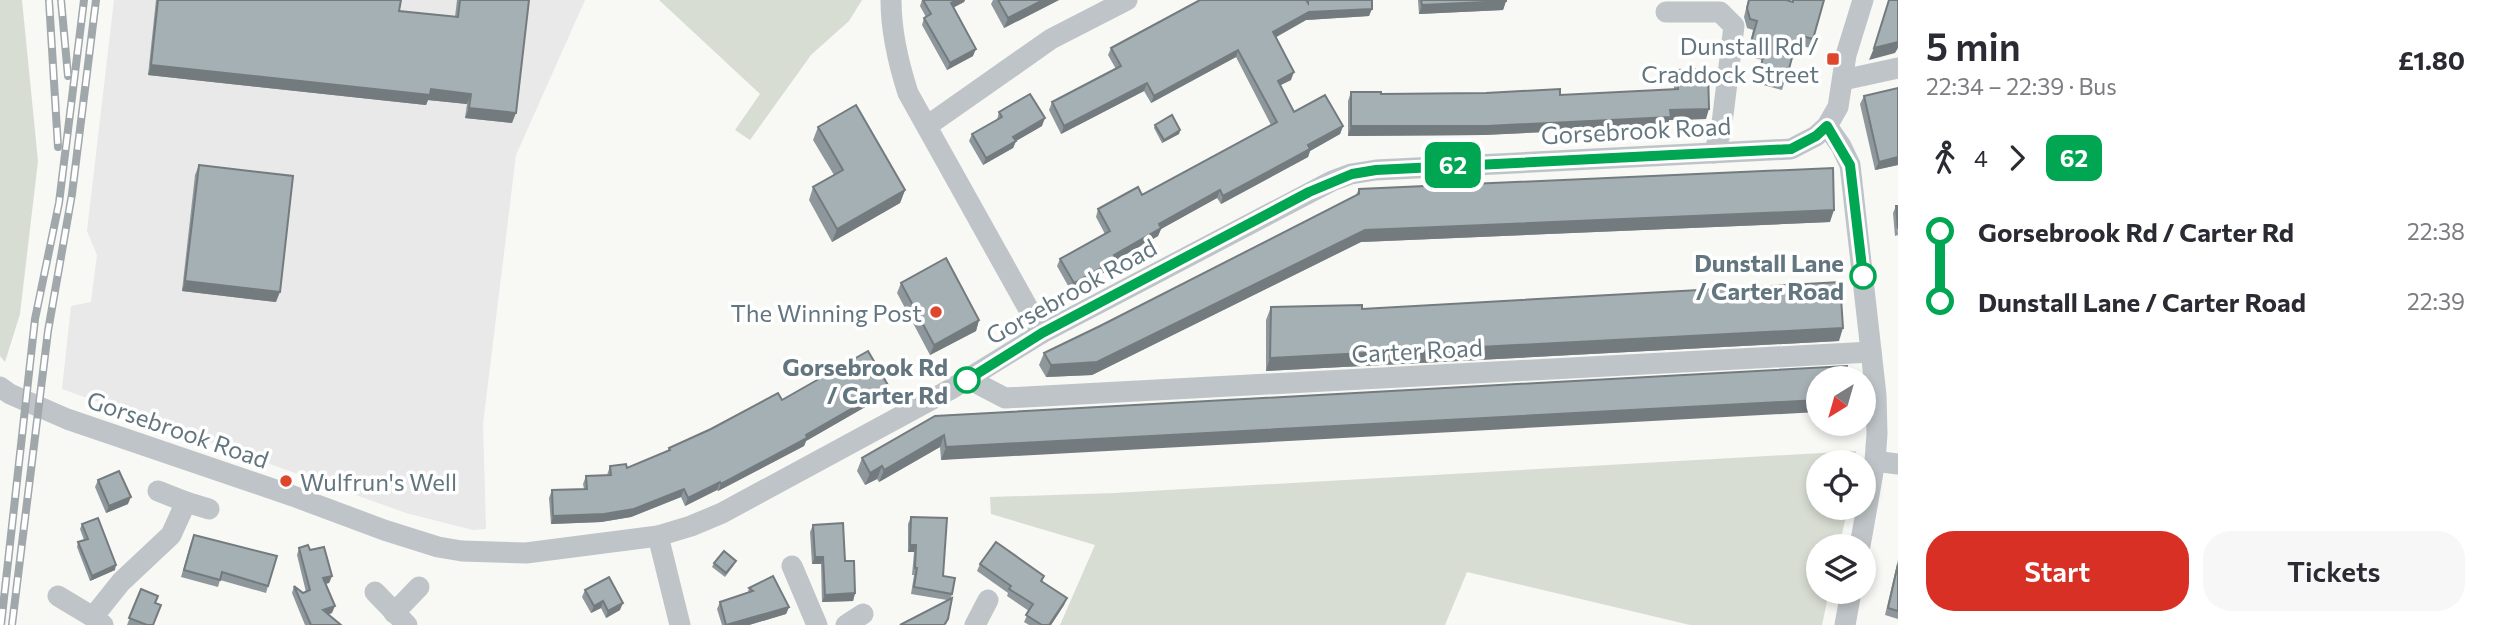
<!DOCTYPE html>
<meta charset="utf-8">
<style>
body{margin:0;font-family:Commissioner,sans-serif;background:#f7f7f7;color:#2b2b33;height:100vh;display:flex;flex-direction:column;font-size:26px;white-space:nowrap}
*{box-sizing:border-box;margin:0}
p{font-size:23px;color:#7c7c81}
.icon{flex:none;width:38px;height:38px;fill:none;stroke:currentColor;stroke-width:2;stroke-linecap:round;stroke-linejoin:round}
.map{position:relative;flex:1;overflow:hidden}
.side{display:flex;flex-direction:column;background:#fff;width:595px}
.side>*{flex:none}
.badge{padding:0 14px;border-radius:10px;font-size:24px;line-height:46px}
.needle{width:46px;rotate:217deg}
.fabs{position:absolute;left:1806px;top:366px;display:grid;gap:14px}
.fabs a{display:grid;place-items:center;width:70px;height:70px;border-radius:50%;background:#fff;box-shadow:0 4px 10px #0003;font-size:35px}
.map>.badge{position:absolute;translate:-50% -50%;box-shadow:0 0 0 4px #fff}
.legs{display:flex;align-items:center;gap:10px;height:77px;padding:0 28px;font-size:23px}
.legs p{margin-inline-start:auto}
.headline{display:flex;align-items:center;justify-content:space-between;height:119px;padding:0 28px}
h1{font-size:38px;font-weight:600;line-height:52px}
.cta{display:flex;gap:14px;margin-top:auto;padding:14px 28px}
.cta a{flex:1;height:80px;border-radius:28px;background:#d93025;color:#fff;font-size:28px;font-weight:600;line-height:80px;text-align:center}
.cta a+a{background:#f7f7f7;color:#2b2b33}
ul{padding:0 28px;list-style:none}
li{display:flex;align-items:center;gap:24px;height:70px;font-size:26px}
li i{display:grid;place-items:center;width:10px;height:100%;margin:0 9px;background:currentColor}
li i::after{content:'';width:18px;height:18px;margin:-9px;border:5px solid;border-radius:50%;background:#fff}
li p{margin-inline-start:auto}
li:first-child i{background:linear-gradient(#0000 50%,currentColor 0)}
li:last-child i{background:linear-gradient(currentColor 50%,#0000 0)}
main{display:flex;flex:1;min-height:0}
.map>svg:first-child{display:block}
.built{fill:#e8e9e8}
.green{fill:#d8ddd4}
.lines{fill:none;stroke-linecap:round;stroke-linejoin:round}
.minor{stroke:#bec4c7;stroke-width:21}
.rail-casing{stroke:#a0a8ac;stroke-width:8}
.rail{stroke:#fff;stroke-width:5;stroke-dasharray:16;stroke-linecap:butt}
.wall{fill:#8e979b}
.shaded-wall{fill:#747b7e}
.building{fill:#a5b0b4;stroke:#747b7e;stroke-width:2}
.line-1-casing{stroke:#fff;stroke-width:16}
.line-1{stroke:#00a651;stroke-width:10}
.poi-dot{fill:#df472d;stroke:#fff;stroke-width:2.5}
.stop-1-dot{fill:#fff;stroke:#00a651;stroke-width:3.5}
.labels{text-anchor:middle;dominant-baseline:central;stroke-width:7;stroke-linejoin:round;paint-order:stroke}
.poi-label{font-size:24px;fill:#63767f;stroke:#fff;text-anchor:end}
.street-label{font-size:24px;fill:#63767f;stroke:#fff}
.stop-label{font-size:24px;font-weight:bold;fill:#63767f;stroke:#fff;text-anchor:end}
</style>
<main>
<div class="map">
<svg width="1898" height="625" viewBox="0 0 1898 625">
<rect width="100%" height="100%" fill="#f8f8f5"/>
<!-- built -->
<polygon class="built" points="114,0 585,0 516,155 483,424 486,529 473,530 406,513 62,389 71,306 91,302 97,255 87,231"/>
<!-- green -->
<g class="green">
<polygon points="0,0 22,0 38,161 20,314 5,362 0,356"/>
<polygon points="659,0 862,0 849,21 811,55 750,140 735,130 760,94"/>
<polygon points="1856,451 1856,462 1818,462 1818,508 1848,508 1839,546 1818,546 1818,592 1829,592 1822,625 1690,625 1467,572 1445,625 1060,625 1095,545 991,514 990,497 1114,493"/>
</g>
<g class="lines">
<!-- minor -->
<g class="minor">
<path d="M891,0C891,32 898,62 908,93L1042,333"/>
<polyline points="1666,12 1720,12 1734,26 1721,131 1714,153"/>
<polyline points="1843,80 1898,68"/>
<polyline points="927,126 1051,39 1127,0"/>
<polyline points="1827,126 1841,146 1850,165 1876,395 1877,434 1875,461 1860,546"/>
<polyline points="973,376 980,385 1005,398 1871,352"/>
<polyline points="0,387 10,394 67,419 293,496 384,530 438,547 462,551 526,553 658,536 691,526 722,513 951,389 1042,333 1332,181 1351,174 1376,170 1791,149 1816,136 1827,126 1838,107 1846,55 1863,0"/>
<polyline points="1875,461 1898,464"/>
<polyline points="186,502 209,509"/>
<polyline points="658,536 680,625"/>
<polyline points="792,566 817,625"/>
<polyline points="375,592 407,625"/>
<polyline points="58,596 93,617"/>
<polyline points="394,613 419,587"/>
<polyline points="103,625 93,617 121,582 171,535 186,502 158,491"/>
<polyline points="846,625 863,614"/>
<polyline points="975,625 988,600"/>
<polyline points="1845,625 1851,592"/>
</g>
<!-- rail casing -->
<g class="rail-casing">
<g id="rail">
<polyline points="49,0 58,147"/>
<polyline points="61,0 68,76"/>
<polyline points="1,625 35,319 59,203 84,0"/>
<polyline points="12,625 48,331 72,194 96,0"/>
</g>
</g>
<!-- rail -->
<use href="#rail" class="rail"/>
</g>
<!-- wall -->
<g class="wall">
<polygon points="156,0 401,0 399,11 455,17 457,0 529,0 512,123 465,118 467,104 428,100 426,105 148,75"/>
<polygon points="922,0 965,0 964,2 953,8 973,56 947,70 922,25 924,18 926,17 920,6"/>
<polygon points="993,0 1059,0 1004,28 991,4"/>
<polygon points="1200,0 1372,0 1369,16 1306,20 1276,37 1291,80 1280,85 1294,112 1343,126 1340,134 1310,151 1308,157 1221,204 1217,198 1161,229 1158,236 1116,260 1114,267 1071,291 1057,266 1060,259 1105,234 1096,217 1098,209 1142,195 1271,125 1236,57 1151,103 1144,91 1061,134 1049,110 1052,102 1116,69 1108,55 1111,48"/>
<polygon points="1418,0 1506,0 1506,1 1503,10 1419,14"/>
<polygon points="1748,0 1786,0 1792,1 1792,0 1824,0 1810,48 1795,44 1782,90 1756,83 1762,60 1747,56 1753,30 1747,28 1744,17"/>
<polygon points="1677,70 1706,119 1669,120 1667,126 1483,135 1348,136 1348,101 1351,92 1381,94 1560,95 1674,89 1674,80"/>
<polygon points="1864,96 1898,165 1875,170 1860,104"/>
<polygon points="999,112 1042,126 1016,141 1013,148 983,165 969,141 972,134 997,120"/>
<polygon points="1155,125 1180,130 1179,134 1162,143 1154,128"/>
<polygon points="818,127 905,190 900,203 832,242 809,200 813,187 834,175 813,140"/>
<polygon points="199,165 276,302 182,291 195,175"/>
<polygon points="1359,189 1830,222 1361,242 1092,375 1046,377 1039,365 1044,353 1100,326 1356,195"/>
<polygon points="1896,206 1898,235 1895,236 1893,213"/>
<polygon points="901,283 979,320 976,331 930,355 897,293"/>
<polygon points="1271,307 1362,309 1839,341 1266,371 1266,320"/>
<polygon points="1847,366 941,460 940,447 879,482 877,479 865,485 857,471 862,458 935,416"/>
<polygon points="886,395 806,441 804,446 718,491 717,490 685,506 681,497 631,517 601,522 551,524 549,498 552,490 584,489 583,484 586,476 607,475 610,466 627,468 668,451 669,448 782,400"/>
<polygon points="98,480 128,504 106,513 95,487"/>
<polygon points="911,517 952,594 951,598 948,619 946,625 947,600 911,594 914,575 912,575 914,552 908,552 908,524"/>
<polygon points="82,524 115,570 90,581 77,547 78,542 84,540 80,529"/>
<polygon points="813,525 845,561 855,593 853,601 822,602 821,564 812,564 810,532"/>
<polygon points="191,542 268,586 266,593 220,580 218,587 181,577"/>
<polygon points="299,548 310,550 332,576 329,583 325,584 332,613 328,614 341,625 305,625 292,593 294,586 303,593 306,592 297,555"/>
<polygon points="1898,560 1898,619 1885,615"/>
<polygon points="714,563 734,565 725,577 712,567"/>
<polygon points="980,564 1044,576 1042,582 1067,598 1064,605 1051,625 1029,625 1024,622 1029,611 1007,596 1008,593 977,571"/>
<polygon points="749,588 789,607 786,614 749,625 722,625 717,609 720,602 748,592"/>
<polygon points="141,589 155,603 153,625 127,625"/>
<polygon points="585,590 620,610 606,618 601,608 591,613 582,597"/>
</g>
<!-- shaded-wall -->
<g class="shaded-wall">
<polygon points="957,0 965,0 964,2 948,10 951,3"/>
<polygon points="1043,0 1059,0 1004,28 1008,18"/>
<polygon points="1506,1 1503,10 1419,14 1422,5"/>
<polygon points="1372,9 1369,16 1306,20 1271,40 1273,32 1309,12"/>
<polygon points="1898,42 1898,48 1895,53 1869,60 1874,48"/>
<polygon points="976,49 973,56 947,70 950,63"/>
<polygon points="1238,50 1236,57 1151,103 1154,96"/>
<polygon points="151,65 431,89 471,94 467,104 428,100 426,105 148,75"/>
<polygon points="1294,72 1291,80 1275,88 1278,81"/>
<polygon points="1147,83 1144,91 1061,134 1064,126"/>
<polygon points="469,108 516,113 512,123 465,118"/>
<polygon points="1709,109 1706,119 1669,120 1667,126 1483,135 1348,136 1351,126"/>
<polygon points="1045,118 1042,126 1011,144 1013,137"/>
<polygon points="1343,126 1340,134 1310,151 1308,157 1221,204 1223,196 1308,145"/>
<polygon points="1180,130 1179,134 1162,143 1164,140"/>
<polygon points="1016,141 1013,148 983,165 986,158"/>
<polygon points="1898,157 1898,165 1875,170 1879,162"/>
<polygon points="905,190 900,203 832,242 837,229"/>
<polygon points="1220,190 1217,198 1161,229 1158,236 1116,260 1114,267 1071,291 1074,283 1159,224"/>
<polygon points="1834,210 1830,222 1361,242 1092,375 1046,377 1051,365 1365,230"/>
<polygon points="185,281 280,292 276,302 182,291"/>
<polygon points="979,320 976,331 930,355 934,345"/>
<polygon points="1843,328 1839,341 1266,371 1270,358"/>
<polygon points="889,387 886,395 806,441 804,446 718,491 721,484"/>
<polygon points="1818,400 1818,412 941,460 946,447"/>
<polygon points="944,435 940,447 879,482 884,470"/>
<polygon points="882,466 877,479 865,485 870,473"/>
<polygon points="720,482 717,490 685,506 688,498"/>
<polygon points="684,489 681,497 631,517 601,522 551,524 553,516"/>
<polygon points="131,497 128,504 106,513 109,506"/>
<polygon points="910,545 916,545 914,552 908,552"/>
<polygon points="815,557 823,557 821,564 812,564"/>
<polygon points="116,565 115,570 90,581 92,576"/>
<polygon points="332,576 329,583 320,585 323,578"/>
<polygon points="855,593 853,601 822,602 825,595"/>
<polygon points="1067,598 1064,605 1051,625 1049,625"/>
<polygon points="603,601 601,608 591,613 594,606"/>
<polygon points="623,603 620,610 606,618 608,611"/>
<polygon points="335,606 332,613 321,617 323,610"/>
<polygon points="789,607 786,614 749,625 727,625"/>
</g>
<!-- building -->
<g class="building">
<polygon points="158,0 401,0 399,11 458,17 460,0 529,0 516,113 469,108 471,94 431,89 430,95 151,65"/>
<polygon points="923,0 957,0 951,3 976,49 950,63 924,18 931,14"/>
<polygon points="998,0 1043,0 1008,18"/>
<polygon points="1200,0 1306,0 1308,3 1308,0 1372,0 1372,9 1309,12 1273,32 1294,72 1278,81 1294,112 1325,95 1343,126 1308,145 1310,149 1223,196 1220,190 1159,224 1161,228 1114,255 1117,259 1074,283 1060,259 1110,231 1098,209 1138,187 1142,195 1277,122 1238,50 1154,96 1147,83 1064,126 1052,102 1121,66 1111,48"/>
<polygon points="1421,0 1506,0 1506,1 1422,5"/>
<polygon points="1749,0 1786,0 1793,2 1793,0 1824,0 1813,39 1798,35 1786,80 1759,73 1765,50 1750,46 1757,21 1750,19 1747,8"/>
<polygon points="1889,0 1898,0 1898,42 1874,48"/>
<polygon points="1708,69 1709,109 1670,110 1671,117 1487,126 1351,126 1351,92 1381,92 1381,94 1486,93 1560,89 1560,95 1678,89 1677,70"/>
<polygon points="1898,88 1898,157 1879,162 1864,96"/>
<polygon points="1030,94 1045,118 1013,137 1016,141 986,158 972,134 1002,117 999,112"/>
<polygon points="856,105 905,190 837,229 813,187 843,170 818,127"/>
<polygon points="1172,115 1180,130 1164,140 1155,125"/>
<polygon points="199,165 293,176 280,292 185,281"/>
<polygon points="1833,168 1834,210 1365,230 1097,362 1051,365 1044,353 1100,326 1359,194 1359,189"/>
<polygon points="1896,206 1898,206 1898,229"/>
<polygon points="946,258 979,320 934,345 901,283"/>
<polygon points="1840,282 1843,328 1270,358 1271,307 1362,305 1362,309"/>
<polygon points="868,351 889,387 806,435 807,438 721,484 720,482 688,498 684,489 634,509 604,514 553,516 552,490 587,489 586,476 611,475 610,466 626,464 627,468 670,450 669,448 711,429 778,393 782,400"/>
<polygon points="1847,366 1848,378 1818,378 1818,400 946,447 944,435 884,470 882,466 870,473 862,458 935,416"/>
<polygon points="119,471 131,497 109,506 98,480"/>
<polygon points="911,517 947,518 943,576 955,578 952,594 914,587 917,568 915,568 916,545 910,545"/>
<polygon points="98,518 116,565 92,576 78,542 88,539 82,524"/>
<polygon points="843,523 845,561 854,561 855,593 825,595 823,557 815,557 813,525"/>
<polygon points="194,535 277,556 268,586 222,572 220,580 184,570"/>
<polygon points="996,542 1044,576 1041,581 1067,598 1049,625 1042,625 1026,615 1033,604 1009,589 1011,586 980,564"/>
<polygon points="308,545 310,550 324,547 332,576 323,578 335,606 323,610 341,625 311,625 294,586 303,593 310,590 299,548"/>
<polygon points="724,551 736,561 726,573 714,563"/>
<polygon points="1898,564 1898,611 1888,608"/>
<polygon points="773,576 789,607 726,625 720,602 753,591 749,588"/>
<polygon points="609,577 623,603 608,611 603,601 594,606 585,590"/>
<polygon points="141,589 158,596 155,603 161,605 153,625 147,625 129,618"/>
<polygon points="952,598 948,619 944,625 900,625"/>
</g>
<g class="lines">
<!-- line-1 casing -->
<g class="line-1-casing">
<polyline id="line-1" points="967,380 1042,333 1309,192 1352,174 1376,170 1791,149 1816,136 1827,126 1850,165 1863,276"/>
</g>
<!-- line-1 -->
<use href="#line-1" class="line-1"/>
</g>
<!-- markers -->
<g class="poi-dot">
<rect x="1826" y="52" width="14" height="14" rx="3.5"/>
<circle cx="936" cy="312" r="7"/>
<circle cx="286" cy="481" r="7"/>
</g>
<g class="stop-1-dot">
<circle cx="1863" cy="276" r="12"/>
<circle cx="967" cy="380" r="12"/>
</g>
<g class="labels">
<!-- poi labels -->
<g class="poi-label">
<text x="1819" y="45">Dunstall Rd /<tspan x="1819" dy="28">Craddock Street</tspan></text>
<text x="922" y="312">The Winning Post</text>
<text x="300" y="481" text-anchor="start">Wulfrun's Well</text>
</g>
<!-- street labels -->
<g class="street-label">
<text transform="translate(1636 130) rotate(-3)">Gorsebrook Road</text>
<text transform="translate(1071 291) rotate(-29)">Gorsebrook Road</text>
<text transform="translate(1417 350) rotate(-3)">Carter Road</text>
<text transform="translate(178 429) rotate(19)">Gorsebrook Road</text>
</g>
<!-- stop labels -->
<g class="stop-label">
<text x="1844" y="262">Dunstall Lane<tspan x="1844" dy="28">/ Carter Road</tspan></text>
<text x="948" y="366">Gorsebrook Rd<tspan x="948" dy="28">/ Carter Rd</tspan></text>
</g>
</g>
</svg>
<div class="fabs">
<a><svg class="needle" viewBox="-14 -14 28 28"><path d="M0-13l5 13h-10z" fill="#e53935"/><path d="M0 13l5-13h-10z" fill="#7c7c81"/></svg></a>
<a><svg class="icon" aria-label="locate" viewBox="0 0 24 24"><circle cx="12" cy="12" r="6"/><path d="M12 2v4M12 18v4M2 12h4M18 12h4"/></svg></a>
<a><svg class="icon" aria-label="layers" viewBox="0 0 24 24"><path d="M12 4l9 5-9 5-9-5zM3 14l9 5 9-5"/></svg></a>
</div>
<b class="badge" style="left:1453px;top:165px;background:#00a651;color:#fff">62</b>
</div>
<section class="side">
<div class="headline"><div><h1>5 min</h1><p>22:34 – 22:39 · Bus</p></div><b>£1.80</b></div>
<div class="legs"><svg class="icon" aria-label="walk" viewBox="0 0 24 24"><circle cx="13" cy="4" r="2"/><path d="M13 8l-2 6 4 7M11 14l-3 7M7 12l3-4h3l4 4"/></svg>4<svg class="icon" aria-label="forward" viewBox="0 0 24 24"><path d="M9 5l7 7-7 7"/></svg><b class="badge" style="background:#00a651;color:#fff">62</b></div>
<ul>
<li><i style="color:#00a651"></i><b>Gorsebrook Rd / Carter Rd</b><p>22:38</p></li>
<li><i style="color:#00a651"></i><b>Dunstall Lane / Carter Road</b><p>22:39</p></li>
</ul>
<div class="cta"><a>Start</a><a>Tickets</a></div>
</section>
</main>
